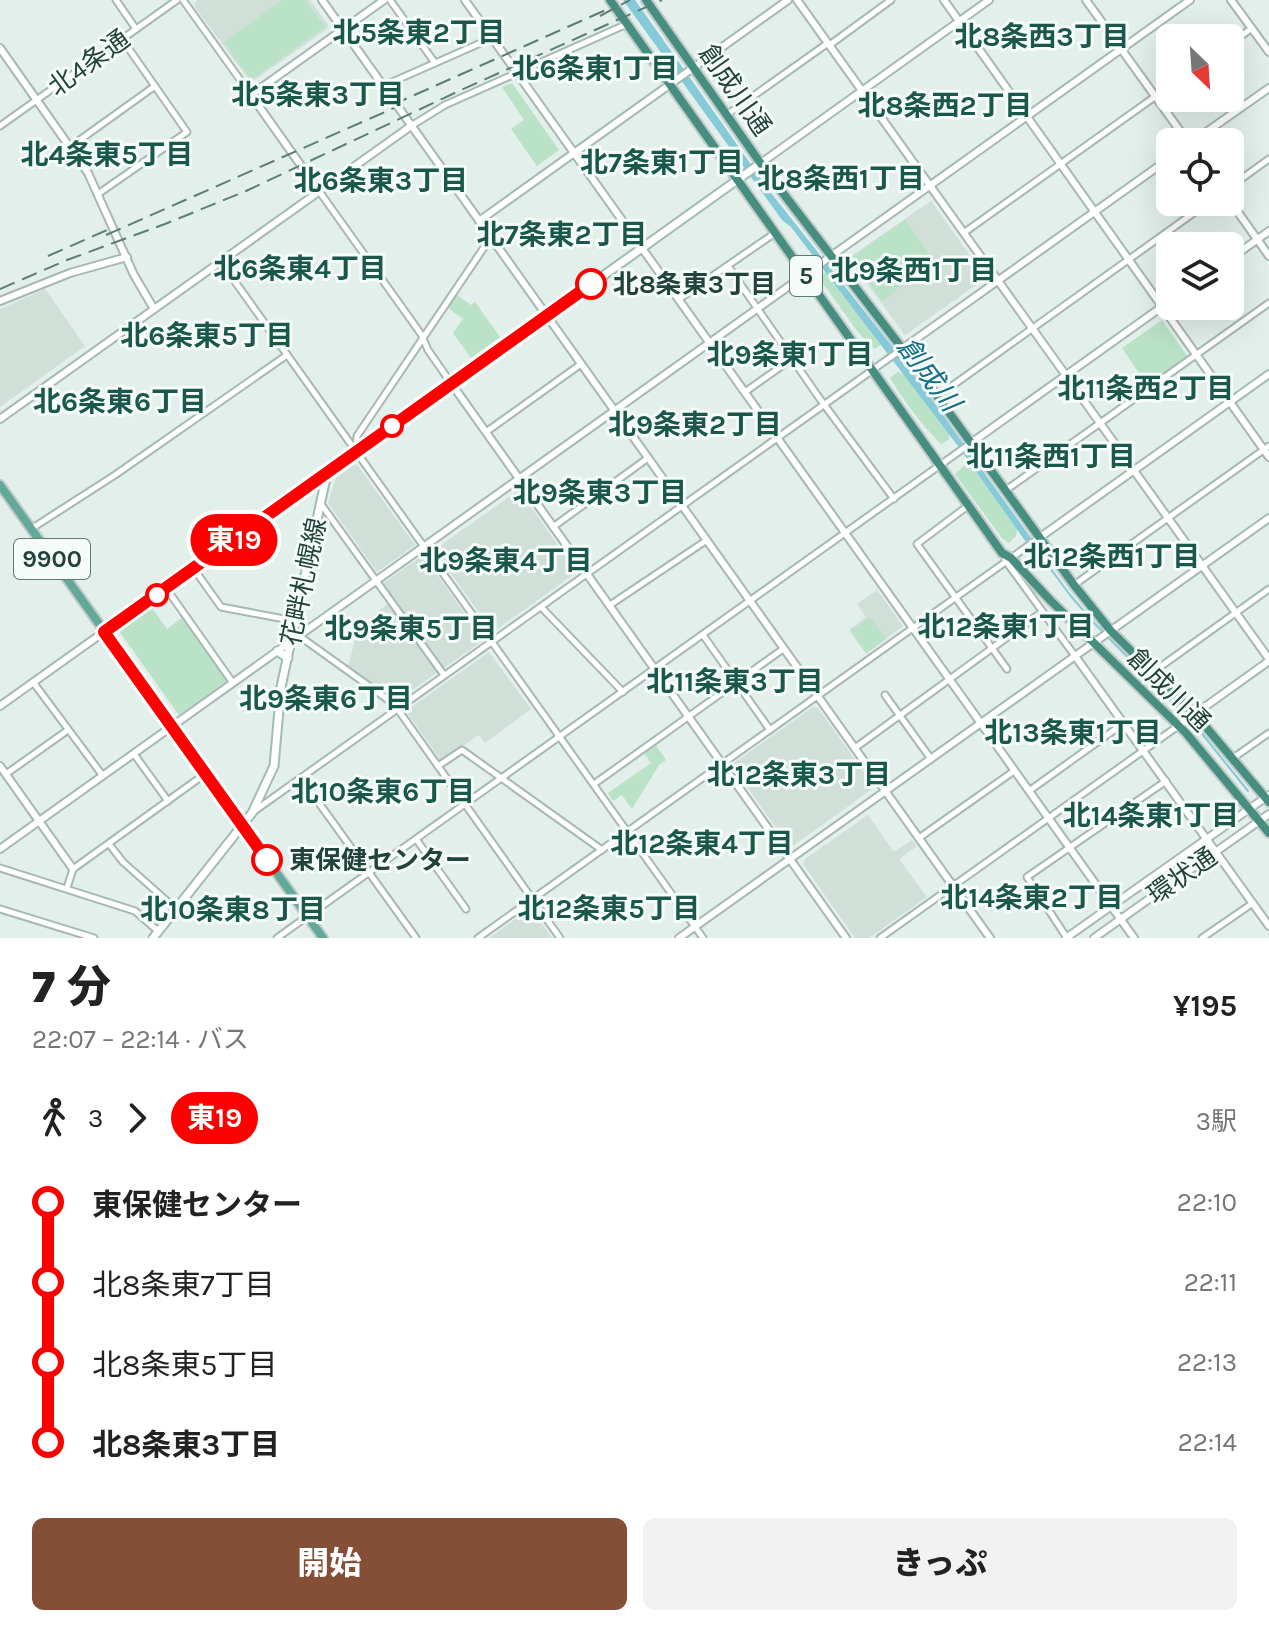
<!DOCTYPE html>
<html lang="ja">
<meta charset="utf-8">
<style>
body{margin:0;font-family:Karla,"Noto Sans JP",sans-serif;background:#f2f2f2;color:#222;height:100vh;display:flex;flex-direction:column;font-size:30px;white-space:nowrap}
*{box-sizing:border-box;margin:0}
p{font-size:26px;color:#767676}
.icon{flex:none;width:44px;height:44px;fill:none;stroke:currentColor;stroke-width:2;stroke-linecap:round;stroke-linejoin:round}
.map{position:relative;height:938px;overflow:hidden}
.details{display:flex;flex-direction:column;background:#fff;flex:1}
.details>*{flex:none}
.badge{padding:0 16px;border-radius:26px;font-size:28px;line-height:52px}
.needle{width:52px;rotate:155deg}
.buttons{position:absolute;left:1156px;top:24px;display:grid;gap:16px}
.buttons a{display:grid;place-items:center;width:88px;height:88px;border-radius:12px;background:#fff;box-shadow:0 8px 32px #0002;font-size:40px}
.map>.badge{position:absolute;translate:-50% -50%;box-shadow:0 0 0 4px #fff}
.legs{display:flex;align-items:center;gap:12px;height:88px;padding:0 32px;font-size:26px}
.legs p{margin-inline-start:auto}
.headline{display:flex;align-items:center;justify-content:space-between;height:136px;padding:0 32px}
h1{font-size:44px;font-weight:800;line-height:60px}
.action{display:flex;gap:16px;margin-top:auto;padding:16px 32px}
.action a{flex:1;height:92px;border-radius:12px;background:#854e37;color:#fff;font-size:32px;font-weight:800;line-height:92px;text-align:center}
.action a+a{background:#f2f2f2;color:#222}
ul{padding:0 32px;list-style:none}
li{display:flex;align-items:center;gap:28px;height:80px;font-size:30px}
li i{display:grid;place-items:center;width:12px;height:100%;margin:0 10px;background:currentColor}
li i::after{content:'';width:20px;height:20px;margin:-10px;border:6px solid;border-radius:50%;background:#fff}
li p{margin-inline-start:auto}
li:first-child i{background:linear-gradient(#0000 50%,currentColor 0)}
li:last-child i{background:linear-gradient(currentColor 50%,#0000 0)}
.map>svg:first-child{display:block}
.built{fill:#d1dfd9}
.green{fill:#bae2c7}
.water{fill:#86c9d9}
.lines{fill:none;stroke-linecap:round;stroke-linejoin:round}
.stream{stroke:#86c9d9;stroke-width:2}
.minor-casing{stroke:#a5b8b2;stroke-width:9}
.tertiary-casing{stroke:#a5b8b2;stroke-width:10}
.secondary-casing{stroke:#a0bcb3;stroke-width:11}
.primary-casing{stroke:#c1cac8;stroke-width:12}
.trunk-casing{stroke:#c1cac8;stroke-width:12}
.minor{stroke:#fff;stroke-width:5}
.tertiary{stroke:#fff;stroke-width:6}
.secondary{stroke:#fff;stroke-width:7}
.primary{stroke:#63a99a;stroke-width:8}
.trunk{stroke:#468e80;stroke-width:8}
.rail{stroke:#5b7e76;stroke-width:2;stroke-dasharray:16 8;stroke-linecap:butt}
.line-1-casing{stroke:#fff;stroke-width:18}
.line-1{stroke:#f00;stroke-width:12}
.stop-1-dot{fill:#fff;stroke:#f00;stroke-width:4}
.labels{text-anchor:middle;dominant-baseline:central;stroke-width:6;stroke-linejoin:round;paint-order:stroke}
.shield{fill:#f5fbf8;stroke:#617a74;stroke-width:2}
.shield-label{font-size:24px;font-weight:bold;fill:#21433b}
.street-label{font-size:26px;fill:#21433b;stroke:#f5fbf8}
.stop-label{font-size:26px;font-weight:bold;fill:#21433b;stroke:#f5fbf8;text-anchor:start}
.neighbourhood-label{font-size:28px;font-weight:bold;fill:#1a584b;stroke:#f5fbf8}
.water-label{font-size:28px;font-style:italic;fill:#136e86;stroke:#f5fbf8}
</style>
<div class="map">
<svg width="1269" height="938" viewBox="0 0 1269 938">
<rect width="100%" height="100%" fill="#e3efea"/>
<!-- built -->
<g class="built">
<polygon points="197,0 310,0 328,25 327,29 253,81 250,81 194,6"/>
<polygon points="931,201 986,278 905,335 848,258"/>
<polygon points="45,289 85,346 0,407 0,309"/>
<polygon points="354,465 358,466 415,545 377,572 328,503 336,478"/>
<polygon points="519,490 577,572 493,632 434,550"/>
<polygon points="423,555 484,640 395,702 348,668 358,627 389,603 378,587"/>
<polygon points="877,590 903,626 866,654 849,630 866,617 857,604"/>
<polygon points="489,652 531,709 485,743 479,735 441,761 406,711"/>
<polygon points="813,707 818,708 873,785 872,789 793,846 788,845 734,768 734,763"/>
<polygon points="868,815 894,852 912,840 917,846 899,859 927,897 869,938 855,938 803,864 805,859"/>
<polygon points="528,910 533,911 552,938 489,938"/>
</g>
<!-- green -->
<g class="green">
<polygon points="282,0 305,0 325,27 251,80 224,42"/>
<polygon points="512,83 559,150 537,166 511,129 524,120 502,87"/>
<polygon points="905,220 932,258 926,263 928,266 882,301 851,258"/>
<polygon points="825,272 842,285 881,345 874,349 858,332 819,278"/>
<polygon points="457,295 471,305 475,302 500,337 471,358 453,333 463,319 448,308"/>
<polygon points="1162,320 1187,356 1147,385 1122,348"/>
<path d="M898,372L914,379L950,434L948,440L941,444C921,424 905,402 890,378Z"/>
<polygon points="965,465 979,473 1017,529 1016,536 1009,543 1002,538 955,474"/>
<polygon points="152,608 167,629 183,617 228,680 179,715 119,631"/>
<polygon points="870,617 886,639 866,653 851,630"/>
<polygon points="656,745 666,760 659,765 632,809 622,795 613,801 608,793 651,763 644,753"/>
</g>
<!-- water -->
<polygon class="water" points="623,0 635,0 771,193 907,365 1031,538 1026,542 958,446 791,227 782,220"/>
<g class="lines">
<!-- stream -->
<polyline class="stream" points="1028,538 1070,595 1095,624 1199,730 1248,791"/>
<!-- minor casing -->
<g class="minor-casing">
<g id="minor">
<polyline points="116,0 136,29"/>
<polyline points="183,0 251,95"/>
<polyline points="390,0 435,63"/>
<polyline points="831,44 891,0"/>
<polyline points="1230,44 1252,28"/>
<polyline points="383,86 492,38"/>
<polyline points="728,114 828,43"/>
<polyline points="0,126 177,0"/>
<polyline points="411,126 445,105 627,24"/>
<polyline points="70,147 155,86"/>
<polyline points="1230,187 1269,159"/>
<polyline points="319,191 421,334 428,350 451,383"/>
<polyline points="98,194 187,132 122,39"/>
<polyline points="965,232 1170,86"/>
<polyline points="221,262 703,938"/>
<polyline points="728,266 820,399 894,499"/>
<polyline points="679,299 775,233"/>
<polyline points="745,392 793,358"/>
<polyline points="938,396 1209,202"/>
<polyline points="486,432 581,364"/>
<polyline points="356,450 357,436 491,237"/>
<polyline points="1006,490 1269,303"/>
<polyline points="321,504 444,675"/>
<polyline points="969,505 917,544 1007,669"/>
<polyline points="553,527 648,458"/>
<polyline points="31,529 115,475 287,355"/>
<polyline points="1005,560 1075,656"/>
<polyline points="194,569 221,607 295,621"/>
<polyline points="1074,585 1269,446"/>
<polyline points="166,588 233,683"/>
<polyline points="610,605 707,540"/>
<polyline points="542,608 623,692"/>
<polyline points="703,635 770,730"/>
<polyline points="294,640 302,638 394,704 560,938"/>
<polyline points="1153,672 1269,589"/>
<polyline points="33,682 103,776"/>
<polyline points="885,695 931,759"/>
<polyline points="855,748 1042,612"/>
<polyline points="134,754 168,801"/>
<polyline points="1233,758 1269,733"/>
<polyline points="438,766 462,750 602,850"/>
<polyline points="6,774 68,730"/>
<polyline points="301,778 416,938"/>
<polyline points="594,784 783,649"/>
<polyline points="1029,791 1124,723"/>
<polyline points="253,812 902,349"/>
<polyline points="919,838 1014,771"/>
<polyline points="416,839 466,909"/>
<polyline points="109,844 123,862 176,909"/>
<polyline points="0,868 135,911 158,931"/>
<polyline points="67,888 73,869 205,774"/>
<polyline points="0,909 94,938"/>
<polyline points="277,938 971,443"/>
<polyline points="478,938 1039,538"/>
<polyline points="880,938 1178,726"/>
<polyline points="1067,938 1027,877 1166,781"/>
<polyline points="1202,938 1253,903"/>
</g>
</g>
<!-- tertiary casing -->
<g class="tertiary-casing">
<g id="tertiary">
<polyline points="322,0 990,938"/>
<polyline points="465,0 1134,938"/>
<polyline points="797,0 1269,659"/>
<polyline points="944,0 1269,457"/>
<polyline points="1086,0 1188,142"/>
<polyline points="1231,0 1269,52"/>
<polyline points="0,48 88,173 134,275 154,309"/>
<polyline points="1192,142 1269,88"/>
<polyline points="761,163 989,0"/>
<polyline points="319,191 251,95 384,0"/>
<polyline points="1230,201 1269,256"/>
<polyline points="479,221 788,0"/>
<polyline points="1230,259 1269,231"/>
<polyline points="0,301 70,273 127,257"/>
<polyline points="902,349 1170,158"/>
<polyline points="451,383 846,938"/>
<polyline points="0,419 411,126"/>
<polyline points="971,443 1170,301"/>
<polyline points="1039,538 1269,374"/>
<polyline points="1075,656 1269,926"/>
<polyline points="0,706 327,473"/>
<polyline points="1178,726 1269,661"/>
<polyline points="0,766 73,869"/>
<polyline points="0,849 1190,0"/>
<polyline points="679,938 1269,518"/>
<polyline points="1066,938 1269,795"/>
<polyline points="1094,938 1269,814"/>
</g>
</g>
<!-- secondary casing -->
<g class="secondary-casing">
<g id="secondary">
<polyline points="277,651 288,658"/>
<polyline points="153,938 252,813 274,766 281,687 327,473 761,163"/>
</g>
</g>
<!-- primary casing -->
<g class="primary-casing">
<polyline id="primary" points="0,485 323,938"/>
</g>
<!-- trunk casing -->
<g class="trunk-casing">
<g id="trunk">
<polyline points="610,0 1002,553 1011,558 1051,601 1186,733 1269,833"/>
<polyline points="646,0 766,171 911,360 1074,585 1111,631 1195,714 1269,802"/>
</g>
</g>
<!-- minor -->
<use href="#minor" class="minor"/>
<!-- tertiary -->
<use href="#tertiary" class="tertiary"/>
<!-- secondary -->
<use href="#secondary" class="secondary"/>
<!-- primary -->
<use href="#primary" class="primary"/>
<!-- trunk -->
<use href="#trunk" class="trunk"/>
<!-- rail -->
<g class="rail">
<polyline points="600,16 630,0"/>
<polyline points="392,105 608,9"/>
<polyline points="106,235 403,104"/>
<polyline points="48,256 114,227"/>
<polyline points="0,289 67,260 165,224 246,191 461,90 662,0"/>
</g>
</g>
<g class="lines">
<!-- line-1 casing -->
<g class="line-1-casing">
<polyline id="line-1" points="267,860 104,632 591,284"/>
</g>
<!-- line-1 -->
<use href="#line-1" class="line-1"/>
</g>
<!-- markers -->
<g class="stop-1-dot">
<circle cx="591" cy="284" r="14"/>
<circle cx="392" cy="426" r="10"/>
<circle cx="157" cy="595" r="10"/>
<circle cx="267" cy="860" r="14"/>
</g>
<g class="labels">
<!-- shield labels -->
<g class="shield">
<rect x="790" y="256" width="32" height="40" rx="6"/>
<rect x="14" y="539" width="76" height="40" rx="6"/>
</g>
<g class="shield-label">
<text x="806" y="276">5</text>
<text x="52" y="559">9900</text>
</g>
<!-- street labels -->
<g class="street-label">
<text transform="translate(89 63) rotate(-36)">北4条通</text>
<text transform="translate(735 90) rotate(55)">創成川通</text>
<text transform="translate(304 582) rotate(-78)">花畔札幌線</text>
<text transform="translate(1169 690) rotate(45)">創成川通</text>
<text transform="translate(1182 876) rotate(-35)">環状通</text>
</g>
<!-- stop labels -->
<g class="stop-label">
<text x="613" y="284">北8条東3丁目</text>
<text x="289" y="860">東保健センター</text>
</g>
<!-- neighbourhood labels -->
<g class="neighbourhood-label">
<text x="419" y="32">北5条東2丁目</text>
<text x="1042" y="36">北8条西3丁目</text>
<text x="595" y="68">北6条東1丁目</text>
<text x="318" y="94">北5条東3丁目</text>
<text x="945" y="105">北8条西2丁目</text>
<text x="107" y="154">北4条東5丁目</text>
<text x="662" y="162">北7条東1丁目</text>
<text x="841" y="178">北8条西1丁目</text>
<text x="381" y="180">北6条東3丁目</text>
<text x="562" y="234">北7条東2丁目</text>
<text x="300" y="268">北6条東4丁目</text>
<text x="914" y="270">北9条西1丁目</text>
<text x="207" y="335">北6条東5丁目</text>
<text x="790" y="354">北9条東1丁目</text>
<text x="1146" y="388">北11条西2丁目</text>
<text x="120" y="401">北6条東6丁目</text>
<text x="695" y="424">北9条東2丁目</text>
<text x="1051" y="456">北11条西1丁目</text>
<text x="600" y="492">北9条東3丁目</text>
<text x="1112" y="556">北12条西1丁目</text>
<text x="506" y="560">北9条東4丁目</text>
<text x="1006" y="626">北12条東1丁目</text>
<text x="411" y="628">北9条東5丁目</text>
<text x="735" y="681">北11条東3丁目</text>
<text x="326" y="698">北9条東6丁目</text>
<text x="1073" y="732">北13条東1丁目</text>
<text x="799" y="774">北12条東3丁目</text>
<text x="383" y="791">北10条東6丁目</text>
<text x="1151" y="815">北14条東1丁目</text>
<text x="702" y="843">北12条東4丁目</text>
<text x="1032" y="897">北14条東2丁目</text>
<text x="609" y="908">北12条東5丁目</text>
<text x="233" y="909">北10条東8丁目</text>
</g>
<!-- water labels -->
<g class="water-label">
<text transform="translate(929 374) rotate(53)">創成川</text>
</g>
</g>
</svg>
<div class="buttons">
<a><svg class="needle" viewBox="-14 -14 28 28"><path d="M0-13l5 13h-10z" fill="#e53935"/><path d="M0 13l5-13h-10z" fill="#767676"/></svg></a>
<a><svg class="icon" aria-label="locate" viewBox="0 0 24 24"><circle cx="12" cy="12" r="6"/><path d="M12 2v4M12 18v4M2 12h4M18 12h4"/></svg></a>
<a><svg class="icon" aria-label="layers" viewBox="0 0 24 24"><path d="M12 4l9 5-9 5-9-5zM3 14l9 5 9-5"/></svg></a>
</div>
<b class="badge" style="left:234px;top:540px;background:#f00;color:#fff">東19</b>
</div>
<section class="details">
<div class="headline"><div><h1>7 分</h1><p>22:07 – 22:14 · バス</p></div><b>¥195</b></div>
<div class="legs"><svg class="icon" aria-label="walk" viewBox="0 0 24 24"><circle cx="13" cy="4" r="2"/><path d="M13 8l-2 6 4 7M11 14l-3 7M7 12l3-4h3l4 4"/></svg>3<svg class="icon" aria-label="forward" viewBox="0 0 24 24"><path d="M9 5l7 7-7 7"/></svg><b class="badge" style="background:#f00;color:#fff">東19</b><p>3駅</p></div>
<ul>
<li><i style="color:#f00"></i><b>東保健センター</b><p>22:10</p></li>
<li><i style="color:#f00"></i><span>北8条東7丁目</span><p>22:11</p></li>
<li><i style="color:#f00"></i><span>北8条東5丁目</span><p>22:13</p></li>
<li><i style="color:#f00"></i><b>北8条東3丁目</b><p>22:14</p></li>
</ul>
<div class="action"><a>開始</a><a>きっぷ</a></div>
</section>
